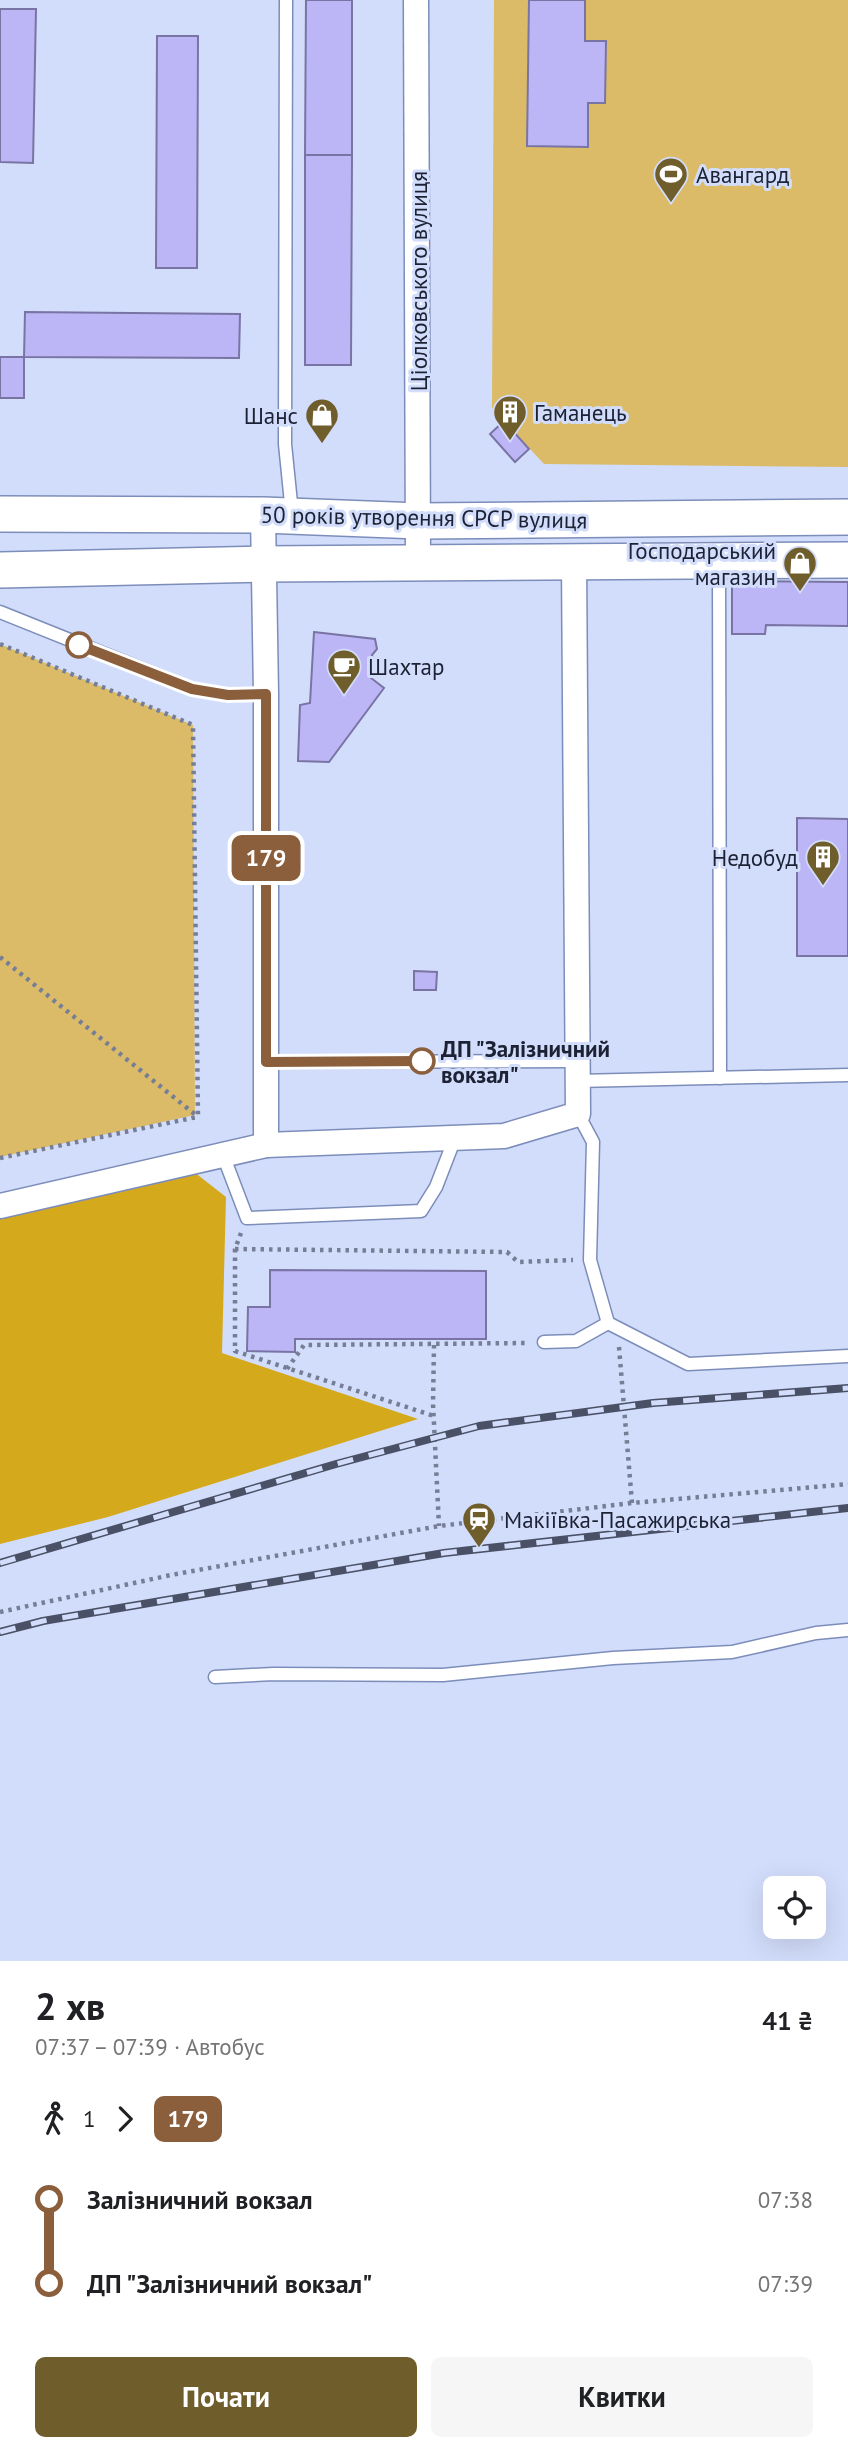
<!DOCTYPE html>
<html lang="uk">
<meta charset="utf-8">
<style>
body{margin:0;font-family:"PT Sans",sans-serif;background:#f6f6f6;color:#202124;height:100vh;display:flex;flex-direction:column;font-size:26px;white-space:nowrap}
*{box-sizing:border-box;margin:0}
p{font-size:23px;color:#757577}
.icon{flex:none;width:38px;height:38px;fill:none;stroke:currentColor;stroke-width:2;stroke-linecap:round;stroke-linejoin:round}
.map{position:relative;height:1961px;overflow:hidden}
.panel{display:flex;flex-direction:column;background:#fff;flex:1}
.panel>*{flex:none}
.badge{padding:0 14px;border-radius:10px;font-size:24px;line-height:46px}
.buttons{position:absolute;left:763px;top:1876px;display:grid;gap:14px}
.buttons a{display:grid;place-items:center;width:63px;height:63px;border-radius:10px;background:#fff;box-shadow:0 7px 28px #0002;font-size:35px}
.map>.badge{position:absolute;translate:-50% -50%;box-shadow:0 0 0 4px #fff}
.legs{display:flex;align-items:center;gap:10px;height:77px;padding:0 35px;font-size:23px}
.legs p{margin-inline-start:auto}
.headline{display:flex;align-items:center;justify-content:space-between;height:119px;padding:0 35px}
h1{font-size:38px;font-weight:700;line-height:52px}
.cta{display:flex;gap:14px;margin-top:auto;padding:14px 35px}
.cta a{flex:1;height:80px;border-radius:10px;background:#6f5d2b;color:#fff;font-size:28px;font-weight:700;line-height:80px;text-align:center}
.cta a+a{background:#f6f6f6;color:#202124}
ul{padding:0 35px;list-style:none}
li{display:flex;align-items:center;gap:24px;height:84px;font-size:26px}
li i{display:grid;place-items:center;width:10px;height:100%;margin:0 9px;background:currentColor}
li i::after{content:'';width:18px;height:18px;margin:-9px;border:5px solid;border-radius:50%;background:#fff}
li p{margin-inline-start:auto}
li:first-child i{background:linear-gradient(#0000 50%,currentColor 0)}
li:last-child i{background:linear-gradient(currentColor 50%,#0000 0)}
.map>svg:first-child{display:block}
.green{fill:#dbbb68}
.forest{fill:#d5a91c}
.building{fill:#bdb6f6;stroke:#7974a3;stroke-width:2}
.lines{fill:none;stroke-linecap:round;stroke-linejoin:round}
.service-casing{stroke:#7d8dba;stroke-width:15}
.minor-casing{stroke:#7d8dba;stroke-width:27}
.secondary-casing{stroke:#7d8dba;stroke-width:38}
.path{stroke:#767e96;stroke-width:4.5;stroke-dasharray:3.5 5;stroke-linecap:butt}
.service{stroke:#fff;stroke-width:12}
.minor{stroke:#fff;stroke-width:24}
.secondary{stroke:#fff;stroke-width:35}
.rail-casing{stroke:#4a5166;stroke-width:8}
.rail{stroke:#d2ddfb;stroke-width:5;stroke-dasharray:16;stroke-linecap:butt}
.line-1-casing{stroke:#fff;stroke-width:16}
.line-1{stroke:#8b5e3c;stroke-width:10}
.stop-1-dot{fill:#fff;stroke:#8b5e3c;stroke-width:3.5}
.labels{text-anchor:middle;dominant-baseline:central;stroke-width:6;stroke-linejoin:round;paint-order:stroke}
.poi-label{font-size:23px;fill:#1c2234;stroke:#d2ddfb;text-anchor:start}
.street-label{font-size:23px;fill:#1c2234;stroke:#d2ddfb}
.stop-label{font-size:23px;font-weight:bold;fill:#1c2234;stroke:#d2ddfb;text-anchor:start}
</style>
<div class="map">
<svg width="848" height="1961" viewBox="0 0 848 1961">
<rect width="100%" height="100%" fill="#d2ddfb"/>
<!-- green -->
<g class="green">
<polygon points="494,0 848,0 848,467 544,464 492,408"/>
<polygon points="0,644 193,725 195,1115 0,1157"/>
</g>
<!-- forest -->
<polygon class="forest" points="194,1172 226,1197 222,1353 418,1419 108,1517 0,1544 0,1216"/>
<!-- building -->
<g class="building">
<polygon points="306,0 352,0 352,155 305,155"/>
<polygon points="529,0 585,0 585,41 606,41 605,103 588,103 588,147 527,146"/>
<polygon points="0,9 36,9 33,163 0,162"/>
<polygon points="157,36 198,36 197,268 156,268"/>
<polygon points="305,155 352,155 351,365 305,365"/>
<polygon points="25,312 240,314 239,358 24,357"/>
<rect x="0" y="357" width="24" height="41"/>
<polygon points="504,421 529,449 515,462 490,434"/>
<polygon points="732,581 848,582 848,626 766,625 765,634 732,634"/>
<polygon points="314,632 375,639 377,649 372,655 375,666 371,678 384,688 329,762 298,761 300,705 310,703"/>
<polygon points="797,818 848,819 848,956 797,956"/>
<polygon points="414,971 437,972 436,990 414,990"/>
<polygon points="270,1270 486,1271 486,1339 295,1339 295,1352 247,1351 248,1307 270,1307"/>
</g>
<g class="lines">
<!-- service casing -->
<g class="service-casing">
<g id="service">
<polyline points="286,0 285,444 292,513"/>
<polyline points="719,564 720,1078"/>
<polyline points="0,612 192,689 228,695 266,694"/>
<polyline points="266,1062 577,1061"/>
<polyline points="577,1081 848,1075"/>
<polyline points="223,1155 247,1218 421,1211 436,1187 455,1138"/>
<polyline points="608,1323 688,1364 848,1356"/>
<polyline points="544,1342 576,1341 608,1323 590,1260 593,1142 578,1114"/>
<polyline points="215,1677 273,1674 443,1675 613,1658 732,1652 816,1633 848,1630"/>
</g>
</g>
<!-- minor casing -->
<g class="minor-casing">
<g id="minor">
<polyline points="416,0 418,562"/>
<polyline points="263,515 266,694 266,1145"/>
<polyline points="0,1206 266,1145 504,1136 578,1114 574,561"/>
</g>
</g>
<!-- secondary casing -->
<g class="secondary-casing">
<g id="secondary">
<polyline points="0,514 263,515 419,521 848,517"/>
<polyline points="0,570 263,564 848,560"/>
</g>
</g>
<!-- path -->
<g class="path">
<polyline points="0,644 193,725 198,1117"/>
<polyline points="0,957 197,1116"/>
<polyline points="0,1158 197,1117"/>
<polyline points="241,1233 235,1249 235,1351 434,1416"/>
<polyline points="235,1249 507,1252 518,1262 573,1260"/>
<polyline points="434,1345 433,1404 439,1526"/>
<polyline points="619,1347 632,1503"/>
<polyline points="287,1369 304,1345 529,1343"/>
<polyline points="0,1612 171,1575 439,1526 632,1503 848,1484"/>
</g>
<!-- service -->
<use href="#service" class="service"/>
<!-- minor -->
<use href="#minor" class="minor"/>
<!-- secondary -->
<use href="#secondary" class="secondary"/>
<!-- rail casing -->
<g class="rail-casing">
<g id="rail">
<polyline points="0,1563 336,1464 479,1426 653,1403 848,1388"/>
<polyline points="0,1632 43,1621 444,1553 848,1508"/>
</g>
</g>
<!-- rail -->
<use href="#rail" class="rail"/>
</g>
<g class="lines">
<!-- line-1 casing -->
<g class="line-1-casing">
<polyline id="line-1" points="79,645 192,689 228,695 266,694 266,1062 422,1061"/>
</g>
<!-- line-1 -->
<use href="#line-1" class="line-1"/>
</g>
<!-- icons -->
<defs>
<g id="stadium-pin" transform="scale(1.75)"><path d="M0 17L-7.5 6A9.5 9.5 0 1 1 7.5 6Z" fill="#6f5d2b" stroke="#d2ddfb"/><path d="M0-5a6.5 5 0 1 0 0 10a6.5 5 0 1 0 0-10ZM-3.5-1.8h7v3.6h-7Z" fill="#fff"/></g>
<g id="building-pin" transform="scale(1.75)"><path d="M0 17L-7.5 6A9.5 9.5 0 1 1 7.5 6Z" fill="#6f5d2b" stroke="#d2ddfb"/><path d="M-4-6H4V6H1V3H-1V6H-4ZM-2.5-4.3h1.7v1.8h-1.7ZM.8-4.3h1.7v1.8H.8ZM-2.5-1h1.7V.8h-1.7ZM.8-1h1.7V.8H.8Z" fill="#fff"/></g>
<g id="shop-pin" transform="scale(1.75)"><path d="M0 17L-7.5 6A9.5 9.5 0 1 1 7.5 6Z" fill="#6f5d2b" stroke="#d2ddfb"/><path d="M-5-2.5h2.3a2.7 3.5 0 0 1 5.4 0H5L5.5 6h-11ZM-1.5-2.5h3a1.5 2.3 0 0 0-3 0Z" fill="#fff"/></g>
<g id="cafe-pin" transform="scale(1.75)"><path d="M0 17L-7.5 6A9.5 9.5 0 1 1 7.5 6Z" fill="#6f5d2b" stroke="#d2ddfb"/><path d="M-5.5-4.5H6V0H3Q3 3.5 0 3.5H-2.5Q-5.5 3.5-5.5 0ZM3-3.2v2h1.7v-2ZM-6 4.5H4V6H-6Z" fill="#fff"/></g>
<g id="station-pin" transform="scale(1.75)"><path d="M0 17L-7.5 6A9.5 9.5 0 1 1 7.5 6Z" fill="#6f5d2b" stroke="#d2ddfb"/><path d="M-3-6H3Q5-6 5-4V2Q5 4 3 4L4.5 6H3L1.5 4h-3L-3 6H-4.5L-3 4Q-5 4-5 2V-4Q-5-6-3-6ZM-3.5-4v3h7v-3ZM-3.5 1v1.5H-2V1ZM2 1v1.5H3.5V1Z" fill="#fff"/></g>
</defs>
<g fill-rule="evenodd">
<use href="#stadium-pin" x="671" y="174"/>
<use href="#building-pin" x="510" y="412"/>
<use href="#shop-pin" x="322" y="415"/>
<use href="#shop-pin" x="800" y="563"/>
<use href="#cafe-pin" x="344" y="666"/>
<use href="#building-pin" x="823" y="857"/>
<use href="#station-pin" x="479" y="1519"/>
</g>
<!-- markers -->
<g class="stop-1-dot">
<circle cx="79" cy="645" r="12"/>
<circle cx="422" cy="1061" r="12"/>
</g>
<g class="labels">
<!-- poi labels -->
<g class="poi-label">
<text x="696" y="174">Авангард</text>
<text x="534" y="412">Гаманець</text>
<text x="298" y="415" text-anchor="end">Шанс</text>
<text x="776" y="550" text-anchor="end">Господарський<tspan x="776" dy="26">магазин</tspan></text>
<text x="368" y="666">Шахтар</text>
<text x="798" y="857" text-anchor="end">Недобуд</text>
<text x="504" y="1519">Макіївка-Пасажирська</text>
</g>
<!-- street labels -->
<g class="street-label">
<text transform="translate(418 281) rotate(-90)">Ціолковського вулиця</text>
<text transform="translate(424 517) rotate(1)">50 років утворення СРСР вулиця</text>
</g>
<!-- stop labels -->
<g class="stop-label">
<text x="441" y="1048">ДП "Залізничний<tspan x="441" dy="26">вокзал"</tspan></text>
</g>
</g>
</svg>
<div class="buttons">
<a><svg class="icon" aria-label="locate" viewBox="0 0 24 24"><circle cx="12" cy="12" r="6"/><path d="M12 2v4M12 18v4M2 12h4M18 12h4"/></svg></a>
</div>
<b class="badge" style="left:266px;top:858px;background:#8b5e3c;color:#fff">179</b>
</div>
<section class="panel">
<div class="headline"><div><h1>2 хв</h1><p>07:37 – 07:39 · Автобус</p></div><b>41 ₴</b></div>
<div class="legs"><svg class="icon" aria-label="walk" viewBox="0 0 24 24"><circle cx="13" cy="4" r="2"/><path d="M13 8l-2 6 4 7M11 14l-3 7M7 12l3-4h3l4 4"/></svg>1<svg class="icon" aria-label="forward" viewBox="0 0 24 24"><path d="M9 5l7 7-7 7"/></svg><b class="badge" style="background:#8b5e3c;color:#fff">179</b></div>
<ul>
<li><i style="color:#8b5e3c"></i><b>Залізничний вокзал</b><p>07:38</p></li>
<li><i style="color:#8b5e3c"></i><b>ДП &quot;Залізничний вокзал&quot;</b><p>07:39</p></li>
</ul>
<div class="cta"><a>Почати</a><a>Квитки</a></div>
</section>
